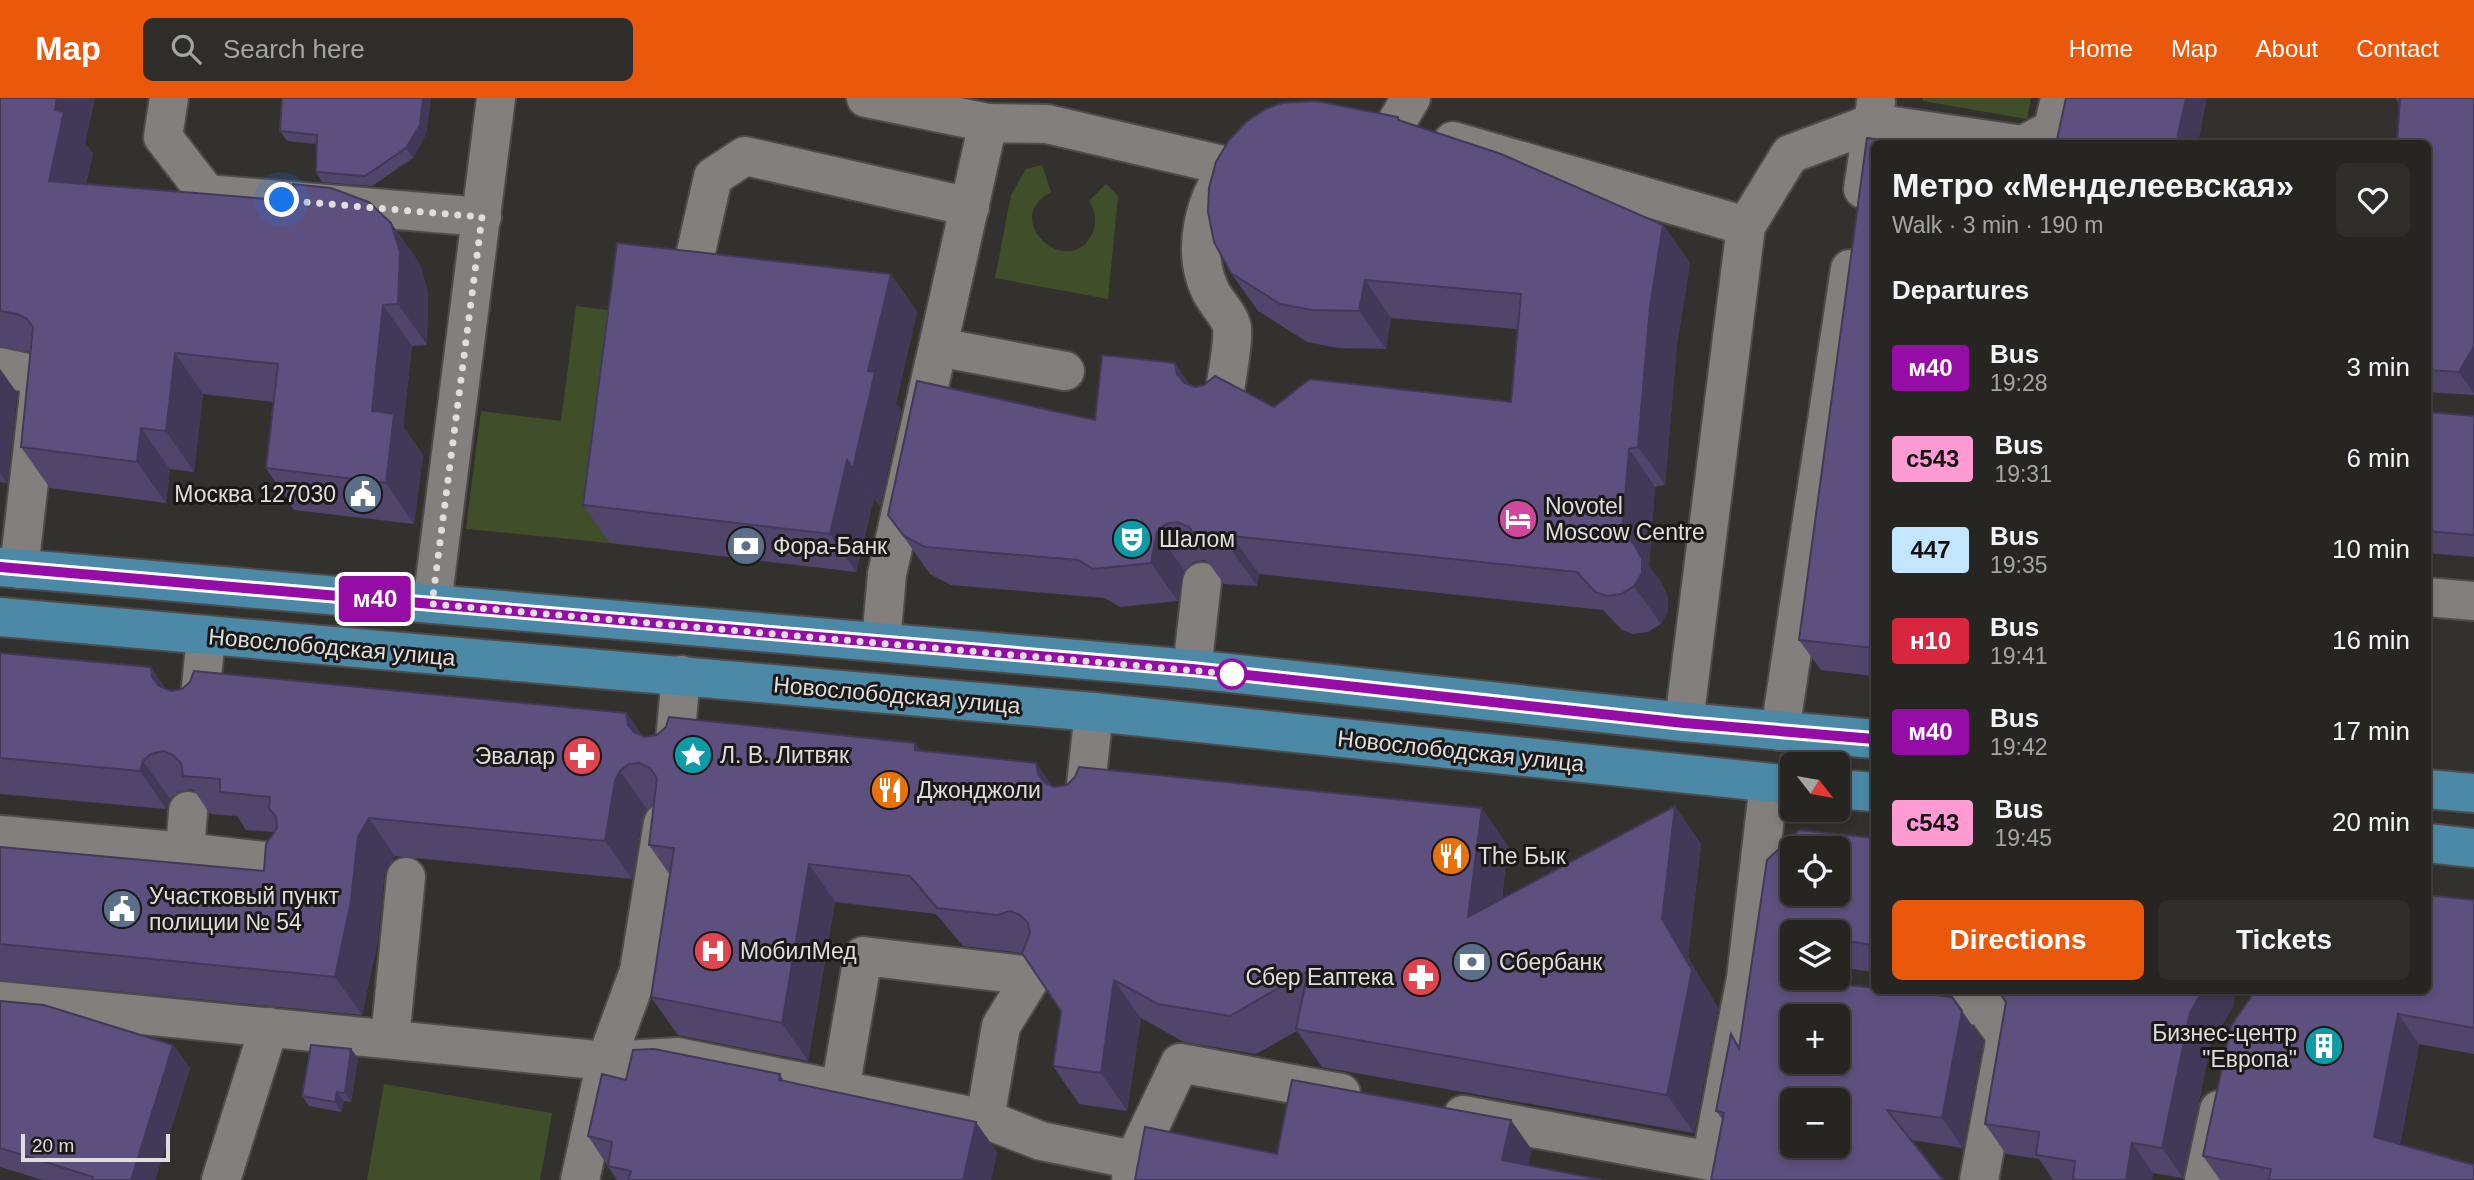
<!DOCTYPE html>
<meta charset="utf-8">
<style>
body{margin:0;font-family:Arial,sans-serif;background:#2e2d2a;color:#f1f3f6;height:100vh;display:flex;flex-direction:column;font-size:26px;white-space:nowrap}
*{box-sizing:border-box;margin:0}
p{font-size:23px;color:#a4a5a5}
.icon{flex:none;width:38px;height:38px;fill:none;stroke:currentColor;stroke-width:2;stroke-linecap:round;stroke-linejoin:round}
.map{position:relative;flex:1;overflow:hidden}
.drawer{position:absolute;left:1871px;top:42px;width:560px;height:854px;display:flex;flex-direction:column;background:#262522;border-radius:10px;box-shadow:0 4px 10px #0003,0 0 0 2px #424240}
.drawer>*{flex:none}
.badge{padding:0 14px;border-radius:5px;font-size:24px;line-height:46px}
.needle{width:46px;rotate:121deg}
.fabs{position:absolute;left:1780px;top:654px;display:grid;gap:14px}
.fabs a{display:grid;place-items:center;width:70px;height:70px;border-radius:10px;background:#262522;box-shadow:0 4px 10px #0003,0 0 0 2px #424240;font-size:35px}
.scale{position:absolute;left:21px;bottom:18px;width:149px;box-sizing:border-box;padding-left:7px;border:4px solid #dfdedc;border-top:0;font-size:19px;line-height:24px;white-space:nowrap;color:#dfdedc;-webkit-text-stroke:5px #1a1918;paint-order:stroke}
.you{position:absolute;width:35px;height:35px;margin:-18px;border:5px solid #fff;border-radius:50%;background:#1a73e8;box-shadow:0 0 0 10px #1a73e833}
.map>.badge{position:absolute;translate:-50% -50%;box-shadow:0 0 0 4px #fff}
h2{padding:0 21px;font-size:26px;line-height:63px}
.round{display:grid;place-items:center;flex:none;width:74px;height:74px;border-radius:10px;background:#2e2d2a}
.headline{display:flex;align-items:center;justify-content:space-between;height:119px;padding:0 21px}
h1{font-size:33px;font-weight:600;line-height:52px}
.action{display:flex;gap:14px;margin-top:auto;padding:14px 21px}
.action a{flex:1;height:80px;border-radius:10px;background:#ea580c;color:#fff;font-size:28px;font-weight:600;line-height:80px;text-align:center}
.action a+a{background:#2e2d2a;color:#f1f3f6}
ul{padding:0;list-style:none}
li{display:flex;align-items:center;gap:21px;height:91px;padding:0 21px}
li div{flex:1}
li b{display:block;font-size:26px}
li em{font-style:normal}
li .badge{min-width:77px;font-weight:700;text-align:center}
header{display:flex;align-items:center;gap:42px;box-sizing:border-box;height:98px;padding:0 35px;background:#ea580c;color:#fff}
header strong{font-size:33px}
nav{display:flex;gap:38px;margin-inline-start:auto;font-size:24px}
.search{width:490px;height:63px;background:#2e2d2a;display:flex;align-items:center;gap:18px;box-sizing:border-box;padding:0 24px;border-radius:10px;color:#a4a5a5;font-size:26px}
.map>svg:first-child{display:block}
.green{fill:#404f29}
.lines{fill:none;stroke-linecap:round;stroke-linejoin:round}
.minor-casing{stroke:#4e4c4a;stroke-width:42}
.major-casing{stroke:#4e4c4a;stroke-width:42}
.minor{stroke:#827f7c;stroke-width:38}
.major{stroke:#4b89a7;stroke-width:38}
.wall{fill:#51456c}
.shaded-wall{fill:#423858}
.building{fill:#5e507e;stroke:#423858;stroke-width:2;fill-rule:evenodd}
.line-casing{stroke:#fff;stroke-width:16}
.line{stroke:#960ca7;stroke-width:10}
.walk{stroke:#dfdedc;stroke-width:7;stroke-dasharray:0 12.6}
.stop-dot{fill:#fff;stroke:#960ca7;stroke-width:3.5}
.labels{text-anchor:middle;dominant-baseline:central;stroke-width:6;stroke-linejoin:round;paint-order:stroke}
.poi-label{font-size:23px;fill:#dfdedc;stroke:#1a1918;text-anchor:start}
.street-label{font-size:23px;fill:#dfdedc;stroke:#1a1918}
</style>
<header>
<strong>Map</strong>
<div class="search"><svg class="icon" aria-label="search" viewBox="0 0 24 24"><circle cx="10" cy="10" r="6"/><path d="M15 15l6 6"/></svg>Search here</div>
<nav><a>Home</a><a>Map</a><a>About</a><a>Contact</a></nav>
</header>
<div class="map">
<svg width="2474" height="1082" viewBox="0 0 2474 1082">
<rect width="100%" height="100%" fill="#33312e"/>
<!-- green -->
<g class="green">
<polygon points="1923,0 2031,0 2027,21 1923,3"/>
<path d="M1042,67L1051,94C998,122 1071,185 1093,134C1097,124 1095,112 1089,103L1106,86L1118,98L1108,201L995,180L1011,97L1026,71Z"/>
<polygon points="576,208 639,216 610,445 466,431 481,313 561,323"/>
<polygon points="384,986 552,1015 540,1082 367,1082"/>
</g>
<g class="lines">
<!-- minor casing -->
<g class="minor-casing">
<g id="minor">
<polyline points="169,0 163,39 207,96 482,119"/>
<polyline points="866,0 988,25"/>
<polyline points="1395,27 1411,0"/>
<polyline points="1453,43 1746,128"/>
<polyline points="2025,46 2053,31 2060,0"/>
<polyline points="1863,91 1873,25 2016,46"/>
<polyline points="696,154 713,79 745,58 970,109"/>
<polyline points="938,249 1065,273"/>
<polyline points="0,269 41,278 19,471"/>
<path d="M1223,305C1225,288 1234,245 1232,230C1230,217 1215,204 1210,192C1191,152 1204,96 1234,65"/>
<polyline points="2427,499 2474,503"/>
<polyline points="432,506 496,0"/>
<polyline points="881,544 887,476 988,25 1047,26 1231,69"/>
<polyline points="1192,571 1202,484"/>
<polyline points="199,609 206,539"/>
<polyline points="1684,624 1746,128 1790,56 1873,25 1876,4"/>
<polyline points="1780,633 1850,171"/>
<polyline points="674,655 681,577"/>
<polyline points="1084,705 1094,614"/>
<polyline points="1,737 185,754 188,713"/>
<polyline points="185,754 282,765"/>
<polyline points="1904,899 1985,909 2006,938 1979,1082"/>
<polyline points="0,903 606,963 677,959 985,1021 1041,1043 1134,1062"/>
<polyline points="390,941 406,779"/>
<polyline points="840,992 863,858 1031,878"/>
<polyline points="1463,1017 1711,1063 1746,880 1769,685"/>
<polyline points="985,1021 1001,928 1035,873"/>
<polyline points="1131,1077 1134,1062 1180,965 1341,995"/>
<polyline points="221,1082 269,929"/>
<polyline points="580,1082 606,963 639,873 663,725"/>
<polyline points="2204,1082 2219,1012"/>
</g>
</g>
<!-- major casing -->
<g class="major-casing">
<g id="major">
<polyline points="0,469 1192,571 1684,624 1874,641"/>
<polyline points="0,519 1094,614 1792,687"/>
<polyline points="1838,691 1874,694"/>
<polyline points="2427,691 2474,695"/>
<polyline points="2427,745 2474,750"/>
</g>
</g>
<!-- minor -->
<use href="#minor" class="minor"/>
<!-- major -->
<use href="#major" class="major"/>
</g>
<!-- wall -->
<g class="wall">
<polygon points="0,0 95,0 85,45 93,55 86,86 391,125 420,166 428,195 427,247 412,248 403,329 423,357 414,426 294,412 266,370 274,304 203,296 194,374 170,371 166,405 50,390 21,349 30,254 0,249"/>
<polygon points="282,0 431,0 426,36 413,60 372,88 322,84 316,74 316,46 287,43 280,33"/>
<polygon points="2395,0 2474,0 2474,297 2427,294 2427,46"/>
<polygon points="1398,19 1401,23 1663,127 1690,165 1677,246 1665,387 1655,389 1649,468 1661,484 1668,499 1668,513 1661,526 1648,534 1633,536 1622,532 1603,512 1259,476 1257,488 1224,486 1208,464 1204,462 1193,464 1184,472 1178,503 1120,509 1105,500 951,487 930,476 888,417 1095,322 1190,287 1274,309 1511,304 1517,231 1391,220 1386,251 1338,250 1307,244 1258,213 1231,175"/>
<polygon points="1874,46 1874,578 1821,572 1799,542"/>
<polygon points="891,176 917,214 896,305 901,312 880,408 874,400 856,474 610,445 583,407"/>
<polygon points="0,271 17,295 7,385 0,384"/>
<polygon points="2427,314 2474,318 2474,459 2427,455"/>
<polygon points="0,555 171,593 626,615 642,637 645,639 915,645 921,653 1054,689 1508,748 1502,801 1701,746 1688,859 1718,910 1694,1035 1322,969 1297,933 1256,956 1184,944 1141,920 1127,1013 1079,1006 1053,968 1061,913 1022,855 963,848 936,816 835,804 808,963 678,937 651,899 670,777 649,747 654,706 647,711 642,721 632,781 395,758 384,777 378,841 362,917 0,882 0,749 264,773 274,734 246,732 237,718 210,716 194,692 190,691 178,694 170,701 166,711 0,696"/>
<polygon points="1874,740 1874,874 1838,869 1838,835 1792,835 1792,880 1811,880 1810,882 1983,943 1963,1050 1911,1042 1723,1022 1716,1013 1731,936 1740,949 1767,762"/>
<polygon points="2474,802 2474,956 2419,946 2400,1046 2474,1082 2220,1082 2203,1058 2250,900"/>
<polygon points="1998,892 2236,892 2233,909 2211,945 2183,1080 2153,1075 2152,1082 2053,1082 2039,1061 2006,1056 1985,1026 2006,904"/>
<polygon points="0,903 173,947 190,970 155,1082 43,1082 0,1069"/>
<polygon points="351,951 358,960 351,1004 344,1003 341,1014 309,1008 302,998"/>
<polygon points="780,976 784,983 997,1054 991,1082 617,1082 588,1038 626,982"/>
</g>
<!-- shaded-wall -->
<g class="shaded-wall">
<polygon points="57,0 95,0 85,45 93,55 77,124 49,83 55,12"/>
<polygon points="423,0 431,0 426,36 413,60 406,50"/>
<polygon points="2186,0 2207,0 2198,46 2176,46"/>
<polygon points="391,125 420,166 428,195 427,247 398,206"/>
<polygon points="1663,127 1690,165 1677,246 1665,387 1638,349 1650,208"/>
<polygon points="891,176 917,214 896,305 901,312 880,408 853,370 868,273"/>
<polygon points="1365,182 1391,220 1386,251 1359,213"/>
<polygon points="383,207 412,248 403,329 423,357 414,426 386,385 372,313"/>
<polygon points="2474,248 2474,295 2459,274"/>
<polygon points="175,255 203,296 194,374 166,333"/>
<polygon points="1175,265 1201,303 1177,276"/>
<polygon points="0,271 17,295 7,385 0,375"/>
<polygon points="141,330 170,371 166,405 137,364"/>
<polygon points="1629,351 1655,389 1649,468 1661,484 1668,499 1668,513 1661,526 1634,488 1622,435"/>
<polygon points="847,362 874,400 856,474 830,436"/>
<polygon points="1157,434 1184,472 1178,503 1151,465"/>
<polygon points="1232,438 1259,476 1257,488 1230,450"/>
<polygon points="151,569 177,607 179,617 152,579"/>
<polygon points="626,615 652,653 655,665 628,627"/>
<polygon points="915,645 942,683 915,652"/>
<polygon points="143,663 170,701 166,711 140,673"/>
<polygon points="1036,665 1062,702 1064,714 1038,676"/>
<polygon points="620,673 647,711 642,721 632,781 605,743 615,683"/>
<polygon points="1675,708 1701,746 1688,859 1718,910 1694,1035 1667,997 1662,821"/>
<polygon points="1482,710 1508,748 1495,857 1468,819"/>
<polygon points="369,720 395,758 384,777 378,841 362,917 335,879 358,739"/>
<polygon points="809,766 835,804 808,963 782,925"/>
<polygon points="1791,847 1792,849 1792,873 1789,869 1787,858"/>
<polygon points="1114,882 1141,920 1127,1013 1101,975"/>
<polygon points="2203,892 2236,892 2233,909 2211,945 2183,1080 2162,1050 2190,915"/>
<polygon points="1962,913 1983,943 1963,1050 1942,1020"/>
<polygon points="2398,916 2419,946 2395,1069 2374,1039"/>
<polygon points="173,947 190,970 155,1082 131,1082"/>
<polygon points="351,951 358,960 351,1004 345,995"/>
<polygon points="337,994 344,1003 341,1014 335,1004"/>
<polygon points="1511,1022 1532,1052 1525,1082 1502,1062"/>
<polygon points="976,1024 997,1054 991,1082 963,1082"/>
<polygon points="2132,1045 2153,1075 2152,1082 2126,1082"/>
</g>
<!-- building -->
<g class="building">
<polygon points="0,0 57,0 55,12 64,14 49,83 292,103 293,86 331,90 369,104 391,125 400,154 398,206 383,207 372,313 394,316 386,385 266,370 278,266 175,255 166,333 141,330 137,364 21,349 33,229 27,221 17,216 0,213"/>
<polygon points="282,0 423,0 420,27 406,50 365,78 316,74 317,37 280,33"/>
<polygon points="2066,0 2186,0 2176,46 2056,46"/>
<polygon points="2400,0 2474,0 2474,248 2459,274 2427,272 2427,46 2397,46"/>
<polygon points="1316,3 1398,19 1398,22 1501,56 1663,127 1650,208 1638,349 1629,351 1622,435 1634,446 1642,461 1642,475 1634,488 1621,496 1607,498 1595,494 1577,474 1232,438 1230,450 1197,448 1196,438 1189,429 1177,424 1166,426 1157,434 1151,465 1093,471 1078,462 925,449 904,438 888,417 917,283 1095,322 1102,257 1175,265 1177,276 1184,285 1195,289 1204,287 1215,278 1274,309 1310,281 1511,304 1521,196 1365,182 1359,213 1312,212 1280,206 1231,175 1214,144 1208,114 1209,90 1216,64 1229,42 1246,24 1266,11 1282,5"/>
<polygon points="1867,40 1911,46 1874,46 1874,550 1799,542"/>
<polygon points="617,145 891,176 868,273 875,274 853,370 847,362 830,436 583,407"/>
<polygon points="2427,314 2474,318 2474,437 2427,433"/>
<polygon points="0,555 151,569 152,579 159,588 171,593 182,591 190,584 194,573 626,615 628,627 634,634 645,639 657,637 666,629 669,619 915,645 915,652 1036,665 1038,676 1044,684 1054,689 1067,687 1075,679 1079,669 1482,710 1468,819 1675,708 1662,821 1692,872 1667,997 1296,931 1308,873 1230,918 1158,906 1114,882 1101,975 1053,968 1061,913 1022,855 1030,835 1028,825 1020,817 1010,813 997,817 937,810 910,778 809,766 782,925 651,899 674,750 649,747 657,680 650,670 639,665 629,666 620,673 615,683 605,743 369,720 358,739 351,803 335,879 0,846 0,749 264,773 266,746 277,730 276,719 269,710 270,699 220,694 220,681 183,678 181,665 173,657 164,653 151,656 143,663 140,673 0,660"/>
<path d="M1799,732L1874,740V847L1838,842V835H1792V847L1787,858L1789,869L1792,872V880H1803L1806,882L1874,890V892H1895L1952,899L1962,913L1942,1020L1887,1012L1943,1082H1711L1724,1015L1716,1013L1731,936L1739,951L1767,762ZM1792,751H1838V796H1792ZM1792,919H1838V964H1792ZM1792,1003H1838V1048H1792Z"/>
<polygon points="2427,797 2474,802 2474,930 2398,916 2374,1039 2474,1067 2474,1082 2269,1082 2271,1071 2203,1058 2231,928 2250,900 2252,892 2427,892"/>
<polygon points="1998,892 2203,892 2190,915 2162,1050 2132,1045 2126,1082 2080,1082 2073,1081 2075,1063 2036,1057 2039,1034 1985,1026 2006,904"/>
<polygon points="0,903 44,907 173,947 131,1082 92,1082 93,1079 0,1050"/>
<polygon points="311,947 351,951 345,995 337,994 335,1004 302,998"/>
<polygon points="654,951 780,976 779,982 976,1024 963,1082 628,1082 631,1073 608,1068 612,1044 588,1038 602,976 626,982 633,952"/>
<polygon points="1292,982 1511,1022 1502,1062 1602,1082 1135,1082 1145,1029 1277,1056"/>
</g>
<g class="lines">
<!-- line casing -->
<g class="line-casing">
<polyline id="line" points="0,469 1192,571 1684,625 1874,641"/>
</g>
<!-- line -->
<use href="#line" class="line"/>
<!-- walk -->
<polyline class="walk" points="282,102 482,119 432,506 1232,576"/>
</g>
<!-- icons -->
<defs>
<g id="civic-disc" transform="scale(2.0125)"><circle r="9.5" fill="#5c6f8a" stroke="#1a1918"/><path d="M-.6-6.5H3V-4.5H.6V-3L4-1V1h2V6H-6V1h2V-1L-.6-3ZM-1.2 2.5V6h2.4V2.5Z" fill="#fff"/></g>
<g id="hotel-disc" transform="scale(2.0125)"><circle r="9.5" fill="#d1479c" stroke="#1a1918"/><path d="M-6-4.5h1.5V1H6V5H4.5V3h-9V5H-6ZM-4 0a1.8 1.8 0 1 1 3.6 0ZM.5 0V-2.5h3Q6-2.5 6 0Z" fill="#fff"/></g>
<g id="theatre-disc" transform="scale(2.0125)"><circle r="9.5" fill="#0f9aa8" stroke="#1a1918"/><path d="M-5-5.5Q0-4 5-5.5V0Q5 5 0 6Q-5 5-5 0ZM-3.3-2.5H-1v1.5H-3.3ZM1-2.5H3.3v1.5H1ZM-2.8 1Q0 5.5 2.8 1Z" fill="#fff"/></g>
<g id="bank-disc" transform="scale(2.0125)"><circle r="9.5" fill="#5c6f8a" stroke="#1a1918"/><path d="M-6-4H6V4H-6ZM0-2.3a2.3 2.3 0 1 0 0 4.6a2.3 2.3 0 1 0 0-4.6Z" fill="#fff"/></g>
<g id="sight-disc" transform="scale(2.0125)"><circle r="9.5" fill="#0f9aa8" stroke="#1a1918"/><path d="M0-6L1.8-2.2L6-1.7L2.9 1.2L3.7 5.4L0 3.3L-3.7 5.4L-2.9 1.2L-6-1.7L-1.8-2.2Z" fill="#fff"/></g>
<g id="pharmacy-disc" transform="scale(2.0125)"><circle r="9.5" fill="#e0444e" stroke="#1a1918"/><path d="M-2-6h4v4h4v4h-4v4h-4v-4h-4v-4h4Z" fill="#fff"/></g>
<g id="restaurant-disc" transform="scale(2.0125)"><circle r="9.5" fill="#e8710a" stroke="#1a1918"/><path d="M-5-6h1v4h1v-4h1v4h1v-4h1v5L-1.5 .5V6h-2V.5L-5-1ZM5-6V6H3V1.5H1.5Q1.5-4 5-6Z" fill="#fff"/></g>
<g id="hospital-disc" transform="scale(2.0125)"><circle r="9.5" fill="#e0444e" stroke="#1a1918"/><path d="M-5-5h3v3.5h4V-5h3V5h-3V1.5h-4V5h-3Z" fill="#fff"/></g>
<g id="building-disc" transform="scale(2.0125)"><circle r="9.5" fill="#0f9aa8" stroke="#1a1918"/><path d="M-4-6H4V6H1V3H-1V6H-4ZM-2.5-4.3h1.7v1.8h-1.7ZM.8-4.3h1.7v1.8H.8ZM-2.5-1h1.7V.8h-1.7ZM.8-1h1.7V.8H.8Z" fill="#fff"/></g>
</defs>
<g fill-rule="evenodd">
<use href="#civic-disc" x="363" y="396"/>
<use href="#hotel-disc" x="1518" y="421"/>
<use href="#theatre-disc" x="1132" y="441"/>
<use href="#bank-disc" x="746" y="448"/>
<use href="#sight-disc" x="693" y="657"/>
<use href="#pharmacy-disc" x="582" y="658"/>
<use href="#restaurant-disc" x="890" y="692"/>
<use href="#restaurant-disc" x="1451" y="758"/>
<use href="#civic-disc" x="122" y="811"/>
<use href="#hospital-disc" x="713" y="853"/>
<use href="#bank-disc" x="1472" y="864"/>
<use href="#pharmacy-disc" x="1421" y="879"/>
<use href="#building-disc" x="2324" y="948"/>
</g>
<!-- markers -->
<circle class="stop-dot" cx="1232" cy="576" r="14"/>
<g class="labels">
<!-- poi labels -->
<g class="poi-label">
<text x="336" y="396" text-anchor="end">Москва 127030</text>
<text x="1545" y="408">Novotel<tspan x="1545" dy="26">Moscow Centre</tspan></text>
<text x="1159" y="441">Шалом</text>
<text x="773" y="448">Фора-Банк</text>
<text x="720" y="657">Л. В. Литвяк</text>
<text x="555" y="658" text-anchor="end">Эвалар</text>
<text x="917" y="692">Джонджоли</text>
<text x="1478" y="758">The Бык</text>
<text x="149" y="798">Участковый пункт<tspan x="149" dy="26">полиции № 54</tspan></text>
<text x="740" y="853">МобилМед</text>
<text x="1499" y="864">Сбербанк</text>
<text x="1394" y="879" text-anchor="end">Сбер Еаптека</text>
<text x="2297" y="935" text-anchor="end">Бизнес-центр<tspan x="2297" dy="26">"Европа"</tspan></text>
</g>
<!-- street labels -->
<g class="street-label">
<text transform="translate(332 549) rotate(5)">Новослободская улица</text>
<text transform="translate(897 597) rotate(5)">Новослободская улица</text>
<text transform="translate(1461 653) rotate(6)">Новослободская улица</text>
</g>
</g>
</svg>
<div class="fabs">
<a><svg class="needle" viewBox="-14 -14 28 28"><path d="M0-13l5 13h-10z" fill="#e53935"/><path d="M0 13l5-13h-10z" fill="#a4a5a5"/></svg></a>
<a><svg class="icon" aria-label="locate" viewBox="0 0 24 24"><circle cx="12" cy="12" r="6"/><path d="M12 2v4M12 18v4M2 12h4M18 12h4"/></svg></a>
<a><svg class="icon" aria-label="layers" viewBox="0 0 24 24"><path d="M12 4l9 5-9 5-9-5zM3 14l9 5 9-5"/></svg></a>
<a>+</a>
<a>−</a>
</div>
<div class="scale">20 m</div>
<div class="you" style="left:282px;top:102px"></div>
<b class="badge" style="left:375px;top:501px;background:#960ca7;color:#fff">м40</b>
<section class="drawer">
<div class="headline"><div><h1>Метро «Менделеевская»</h1><p>Walk · 3 min · 190 m</p></div><a class="round"><svg class="icon" aria-label="heart" viewBox="0 0 24 24"><path d="M12 20l-8-8c-3-5 5-10 8-4 3-6 11-1 8 4z"/></svg></a></div>
<h2>Departures</h2>
<ul>
<li><span class="badge" style="background:#960ca7;color:#fff">м40</span><div><b>Bus</b><p>19:28</p></div><em>3 min</em></li>
<li><span class="badge" style="background:#ff9ad2;color:#111">с543</span><div><b>Bus</b><p>19:31</p></div><em>6 min</em></li>
<li><span class="badge" style="background:#c2e6ff;color:#111">447</span><div><b>Bus</b><p>19:35</p></div><em>10 min</em></li>
<li><span class="badge" style="background:#d7263d;color:#fff">н10</span><div><b>Bus</b><p>19:41</p></div><em>16 min</em></li>
<li><span class="badge" style="background:#960ca7;color:#fff">м40</span><div><b>Bus</b><p>19:42</p></div><em>17 min</em></li>
<li><span class="badge" style="background:#ff9ad2;color:#111">с543</span><div><b>Bus</b><p>19:45</p></div><em>20 min</em></li>
</ul>
<div class="action"><a>Directions</a><a>Tickets</a></div>
</section>
</div>
